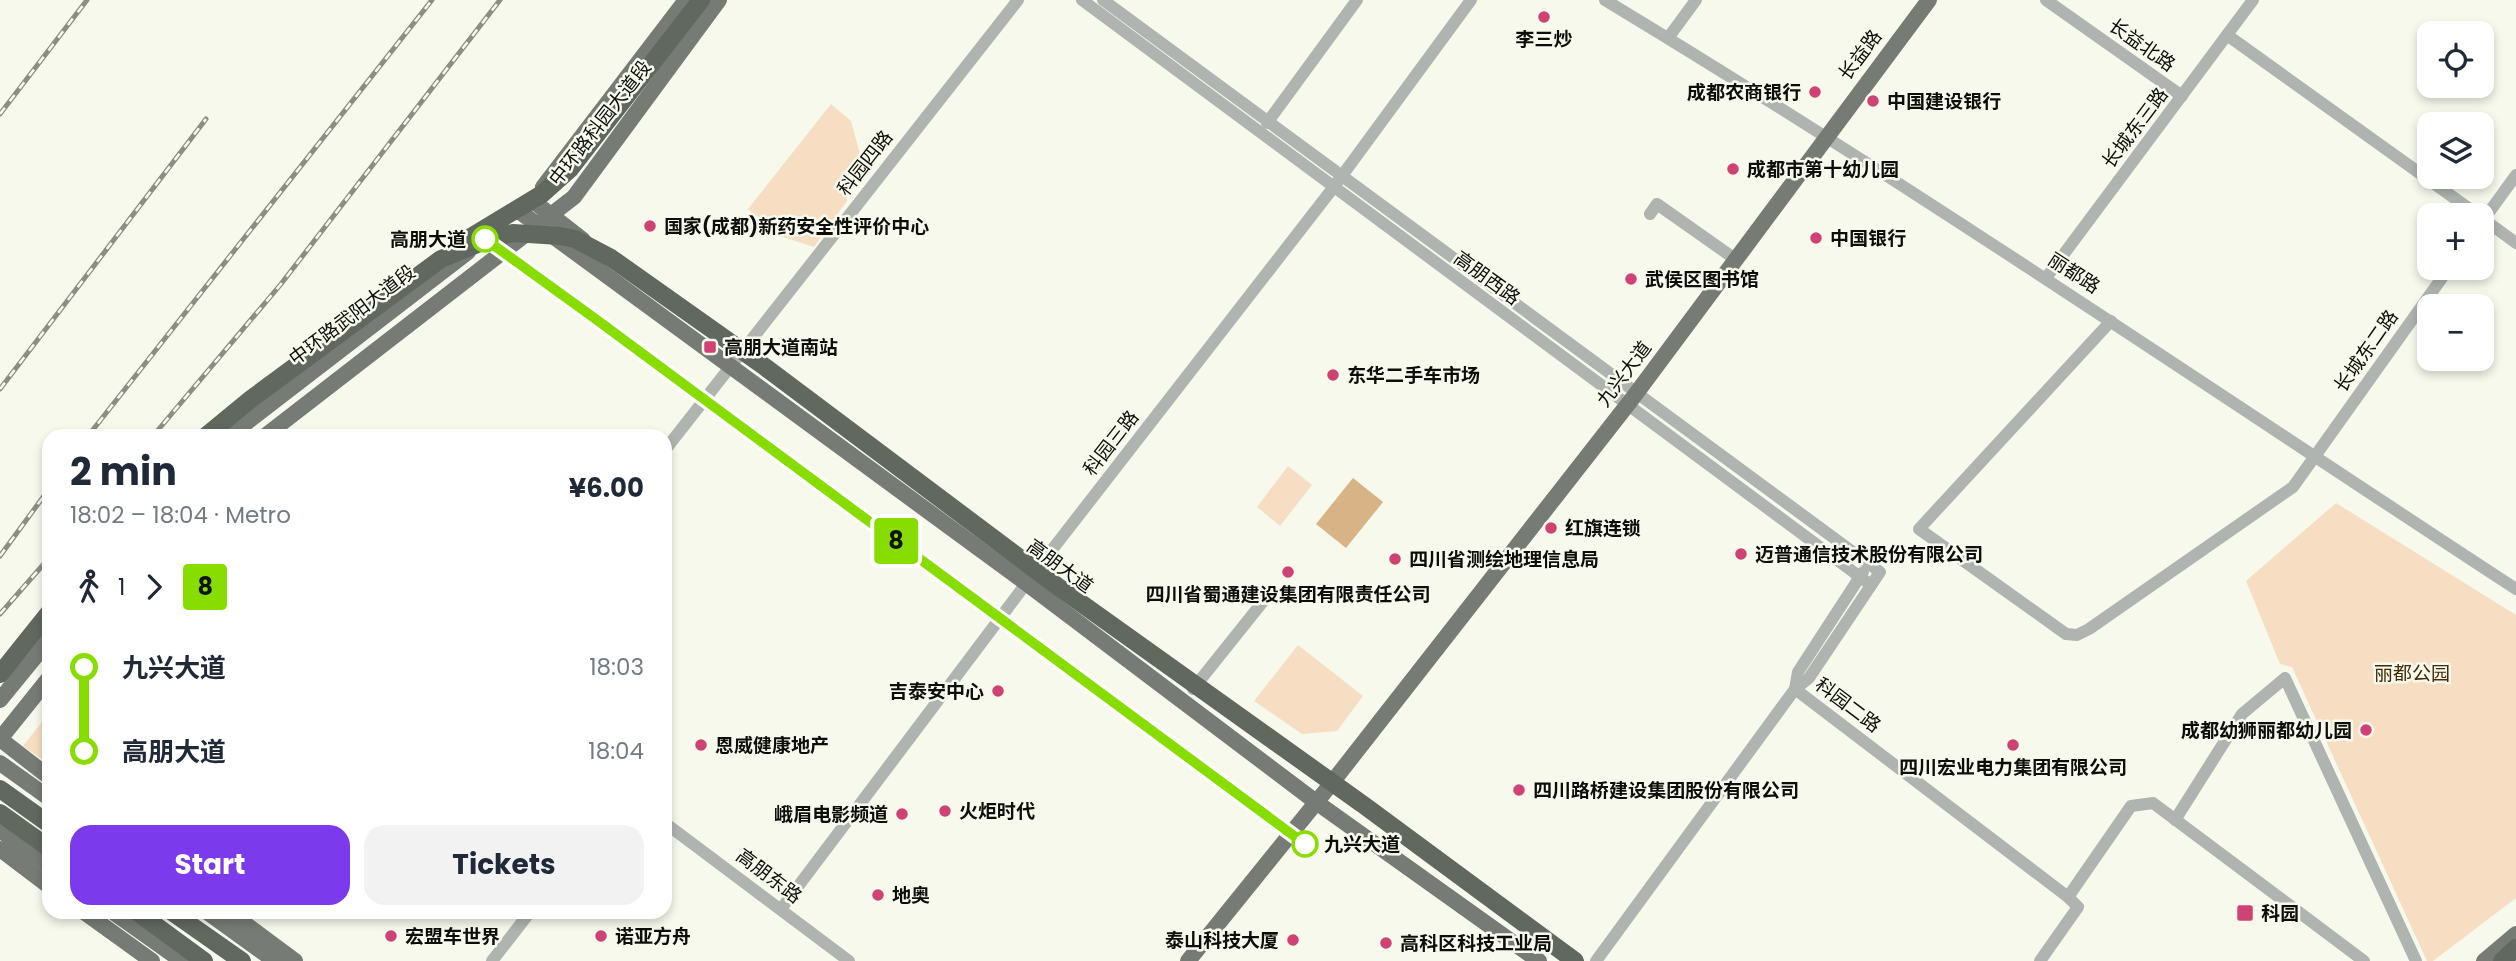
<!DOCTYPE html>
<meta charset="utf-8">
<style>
body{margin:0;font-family:Poppins,"Noto Sans SC",sans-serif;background:#f2f2f3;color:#1f2937;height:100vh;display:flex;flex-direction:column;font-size:26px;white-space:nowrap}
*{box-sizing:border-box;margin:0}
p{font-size:23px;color:#747a83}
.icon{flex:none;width:38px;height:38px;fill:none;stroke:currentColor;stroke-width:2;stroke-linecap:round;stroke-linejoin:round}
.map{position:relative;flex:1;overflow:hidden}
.details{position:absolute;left:42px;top:429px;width:630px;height:490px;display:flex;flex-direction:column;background:#fff;border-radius:21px;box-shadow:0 4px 10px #0003}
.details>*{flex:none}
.badge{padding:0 14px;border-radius:5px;font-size:24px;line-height:46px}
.controls{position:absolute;left:2417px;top:21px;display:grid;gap:14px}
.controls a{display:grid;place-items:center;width:77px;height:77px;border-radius:14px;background:#fff;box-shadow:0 4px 10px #0003;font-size:35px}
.map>.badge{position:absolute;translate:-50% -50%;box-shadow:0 0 0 4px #fff}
.legs{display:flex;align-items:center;gap:10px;height:77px;padding:0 28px;font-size:23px}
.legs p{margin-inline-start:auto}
.headline{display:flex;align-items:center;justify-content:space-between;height:119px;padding:0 28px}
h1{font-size:38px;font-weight:700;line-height:52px}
.action{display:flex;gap:14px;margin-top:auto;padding:14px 28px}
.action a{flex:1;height:80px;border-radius:21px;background:#7c3aed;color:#fff;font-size:28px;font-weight:700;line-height:80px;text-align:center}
.action a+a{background:#f2f2f3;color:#1f2937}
ul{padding:0 28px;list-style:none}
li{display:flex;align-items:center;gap:24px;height:84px;font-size:26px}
li i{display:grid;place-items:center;width:10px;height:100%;margin:0 9px;background:currentColor}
li i::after{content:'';width:18px;height:18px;margin:-9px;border:5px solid;border-radius:50%;background:#fff}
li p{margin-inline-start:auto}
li:first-child i{background:linear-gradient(#0000 50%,currentColor 0)}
li:last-child i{background:linear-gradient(currentColor 50%,#0000 0)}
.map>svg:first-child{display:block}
.green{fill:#f7dec2}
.forest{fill:#d8b385}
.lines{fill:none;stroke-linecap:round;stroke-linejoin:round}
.minor{stroke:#b0b4b0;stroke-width:12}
.major{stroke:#767c75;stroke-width:16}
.highway{stroke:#616860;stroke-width:18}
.rail-casing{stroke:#8c8e85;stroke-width:5}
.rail{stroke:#f6f9ec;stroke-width:2.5;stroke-dasharray:8;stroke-linecap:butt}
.line-1-casing{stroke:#fff;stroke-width:16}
.line-1{stroke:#8d0;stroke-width:10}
.poi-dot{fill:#cf4273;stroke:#f6f9ec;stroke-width:2.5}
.stop-1-dot{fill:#fff;stroke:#8d0;stroke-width:3.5}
.labels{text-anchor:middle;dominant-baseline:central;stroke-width:5;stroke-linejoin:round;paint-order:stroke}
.poi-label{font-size:19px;font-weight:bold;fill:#0d0e0a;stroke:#f6f9ec;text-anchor:start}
.street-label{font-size:19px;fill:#0d0e0a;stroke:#f6f9ec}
.stop-label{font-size:19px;font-weight:bold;fill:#0d0e0a;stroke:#f6f9ec;text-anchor:end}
.park-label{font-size:19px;fill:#432903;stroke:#f6f9ec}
</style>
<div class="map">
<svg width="2516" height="961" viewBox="0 0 2516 961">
<rect width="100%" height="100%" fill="#f6f9ec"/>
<!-- green -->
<g class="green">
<polygon points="831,104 851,121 863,165 846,185 847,201 814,247 783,237 748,209"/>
<polygon points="1288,466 1312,485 1280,526 1257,507"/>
<polygon points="2336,503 2516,615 2516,898 2433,961 2427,961 2292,667 2280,664 2246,581"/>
<polygon points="1298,645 1363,696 1337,731 1302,734 1254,701"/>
<polygon points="49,713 49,764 23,746"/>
</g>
<!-- forest -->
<polygon class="forest" points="1353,478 1383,502 1346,548 1316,524"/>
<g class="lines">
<!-- minor -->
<g class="minor">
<polyline points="1082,0 1871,585"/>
<polyline points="1103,0 1880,572 1809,678 1795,689"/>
<path d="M1605,0C1915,187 2213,391 2516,589"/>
<polyline points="2046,0 2182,96"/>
<polyline points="2227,35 2478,215"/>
<polyline points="1668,38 1696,0"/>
<polyline points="1267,123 1357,0"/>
<polyline points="1650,214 1657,204 1735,259"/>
<polyline points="2482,218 2516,243"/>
<polyline points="2482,222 2516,175"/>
<polyline points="2046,278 2253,0"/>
<polyline points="2111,321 1919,529 2066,634 2077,635 2089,629 2293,487 2449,268"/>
<polyline points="665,450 1018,0"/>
<polyline points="1193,689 1265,599"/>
<polyline points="1795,689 1798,672 1863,572"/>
<polyline points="2175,820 2242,714 2285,678 2416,961"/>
<polyline points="665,823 849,961"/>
<polyline points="2068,897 2131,806 2153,803 2364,961"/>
<polyline points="781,909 1034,573 1333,188 1471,0"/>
<polyline points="492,961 530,912"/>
<polyline points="1596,961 1795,689 2068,897 2078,907 2040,961"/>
</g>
<!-- major -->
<g class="major">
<polyline points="543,187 686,0"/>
<polyline points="533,201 583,240"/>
<polyline points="520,212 1026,583 1316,802 1539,961"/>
<polyline points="229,436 468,252"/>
<polyline points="265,436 574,197 719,0"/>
<polyline points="0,700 49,640"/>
<polyline points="0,739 49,678"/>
<polyline points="0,739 49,777"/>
<polyline points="0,763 49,798"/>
<polyline points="0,830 49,866"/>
<polyline points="0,849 49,886"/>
<polyline points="84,912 152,961"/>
<polyline points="113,912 182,961"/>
<polyline points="207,912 275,961"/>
<polyline points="229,912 295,961"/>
<polyline points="1188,961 1327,789 1632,399 1929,0"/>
<polyline points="2484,961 2516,934"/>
</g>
<!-- highway -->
<g class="highway">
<polyline points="466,240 542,194 570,169 701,0"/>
<polyline points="206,436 251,399 441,259 492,238 513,233 560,236 575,239 611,258 765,367 1057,586 1365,806 1575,961"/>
<polyline points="0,674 49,613"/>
<polyline points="0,789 49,824"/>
<polyline points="0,813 49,848"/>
<polyline points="137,912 204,961"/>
<polyline points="172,912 242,961"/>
<polyline points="2502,961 2516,948"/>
</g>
<!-- rail casing -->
<g class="rail-casing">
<g id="rail">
<polyline points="0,114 87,0"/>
<polyline points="0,389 206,119"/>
<polyline points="88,436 432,0"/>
<polyline points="153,436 281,284 500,0"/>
<polyline points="0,556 49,489"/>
<polyline points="0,614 49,558"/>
</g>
</g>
<!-- rail -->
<use href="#rail" class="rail"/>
</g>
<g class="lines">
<!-- line-1 casing -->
<g class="line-1-casing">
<polyline id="line-1" points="485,239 597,320 1305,844"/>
</g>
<!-- line-1 -->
<use href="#line-1" class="line-1"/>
</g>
<!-- markers -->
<g class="poi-dot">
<circle cx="1544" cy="17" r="7"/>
<circle cx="1815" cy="92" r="7"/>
<circle cx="1873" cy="101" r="7"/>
<circle cx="1733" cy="169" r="7"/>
<circle cx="650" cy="226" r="7"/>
<circle cx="1816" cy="238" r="7"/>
<circle cx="1631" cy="279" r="7"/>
<rect x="703" y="340" width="14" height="14" rx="3.5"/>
<circle cx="1333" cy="375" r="7"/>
<circle cx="1551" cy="528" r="7"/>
<circle cx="1741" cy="554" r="7"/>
<circle cx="1395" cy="559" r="7"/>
<circle cx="1288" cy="572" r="7"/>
<circle cx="998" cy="691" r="7"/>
<circle cx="2366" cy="730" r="7"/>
<circle cx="701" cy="745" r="7"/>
<circle cx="2013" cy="745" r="7"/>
<circle cx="1519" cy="790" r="7"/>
<circle cx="945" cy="811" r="7"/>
<circle cx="902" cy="814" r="7"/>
<circle cx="878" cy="895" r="7"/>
<rect x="2236" y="904" width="18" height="18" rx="3.5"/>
<circle cx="391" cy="936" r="7"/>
<circle cx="601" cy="936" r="7"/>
<circle cx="1293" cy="940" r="7"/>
<circle cx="1386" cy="943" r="7"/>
</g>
<g class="stop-1-dot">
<circle cx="485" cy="239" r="12"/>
<circle cx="1305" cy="844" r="12"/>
</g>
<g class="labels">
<!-- poi labels -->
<g class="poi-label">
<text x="1544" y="39" text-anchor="middle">李三炒</text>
<text x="1801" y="92" text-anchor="end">成都农商银行</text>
<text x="1887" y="101">中国建设银行</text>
<text x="1747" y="169">成都市第十幼儿园</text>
<text x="664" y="226">国家(成都)新药安全性评价中心</text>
<text x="1830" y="238">中国银行</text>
<text x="1645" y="279">武侯区图书馆</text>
<text x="724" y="347">高朋大道南站</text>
<text x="1347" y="375">东华二手车市场</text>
<text x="1565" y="528">红旗连锁</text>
<text x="1755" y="554">迈普通信技术股份有限公司</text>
<text x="1409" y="559">四川省测绘地理信息局</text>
<text x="1288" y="594" text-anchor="middle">四川省蜀通建设集团有限责任公司</text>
<text x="984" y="691" text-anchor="end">吉泰安中心</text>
<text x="2352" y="730" text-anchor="end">成都幼狮丽都幼儿园</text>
<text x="715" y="745">恩威健康地产</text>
<text x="2013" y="767" text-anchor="middle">四川宏业电力集团有限公司</text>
<text x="1533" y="790">四川路桥建设集团股份有限公司</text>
<text x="959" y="811">火炬时代</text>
<text x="888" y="814" text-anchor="end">峨眉电影频道</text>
<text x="892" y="895">地奥</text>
<text x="2261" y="913">科园</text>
<text x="405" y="936">宏盟车世界</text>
<text x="615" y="936">诺亚方舟</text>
<text x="1279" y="940" text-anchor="end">泰山科技大厦</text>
<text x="1400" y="943">高科区科技工业局</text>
</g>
<!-- street labels -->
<g class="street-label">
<text transform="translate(2142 45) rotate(35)">长益北路</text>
<text transform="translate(1860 55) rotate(-53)">长益路</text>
<text transform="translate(600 123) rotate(-52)">中环路科园大道段</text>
<text transform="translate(2135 128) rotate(-53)">长城东三路</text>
<text transform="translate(865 163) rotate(-52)">科园四路</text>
<text transform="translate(2074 273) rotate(33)">丽都路</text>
<text transform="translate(1487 278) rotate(36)">高朋西路</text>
<text transform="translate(352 315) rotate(-37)">中环路武阳大道段</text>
<text transform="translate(2366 351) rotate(-55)">长城东二路</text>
<text transform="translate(1624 374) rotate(-53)">九兴大道</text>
<text transform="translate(1111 443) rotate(-52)">科园三路</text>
<text transform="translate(1060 566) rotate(36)">高朋大道</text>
<text transform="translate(1848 705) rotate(37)">科园二路</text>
<text transform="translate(769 876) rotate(37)">高朋东路</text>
</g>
<!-- stop labels -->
<g class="stop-label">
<text x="466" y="239">高朋大道</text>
<text x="1324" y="844" text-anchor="start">九兴大道</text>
</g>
<!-- park labels -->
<g class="park-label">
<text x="2412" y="673">丽都公园</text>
</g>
</g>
</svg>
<div class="controls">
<a><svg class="icon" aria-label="locate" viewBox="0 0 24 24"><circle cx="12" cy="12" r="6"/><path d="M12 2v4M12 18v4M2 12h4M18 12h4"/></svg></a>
<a><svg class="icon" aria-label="layers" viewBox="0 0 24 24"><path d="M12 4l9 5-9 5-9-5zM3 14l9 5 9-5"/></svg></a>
<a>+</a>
<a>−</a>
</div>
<b class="badge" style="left:896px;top:541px;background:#8d0;color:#111">8</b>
<section class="details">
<div class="headline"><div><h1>2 min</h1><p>18:02 – 18:04 · Metro</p></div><b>¥6.00</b></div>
<div class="legs"><svg class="icon" aria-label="walk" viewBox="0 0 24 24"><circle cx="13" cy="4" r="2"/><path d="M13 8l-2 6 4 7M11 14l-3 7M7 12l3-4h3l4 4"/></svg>1<svg class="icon" aria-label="forward" viewBox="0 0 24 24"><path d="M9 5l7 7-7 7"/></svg><b class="badge" style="background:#8d0;color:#111">8</b></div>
<ul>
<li><i style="color:#8d0"></i><b>九兴大道</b><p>18:03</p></li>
<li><i style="color:#8d0"></i><b>高朋大道</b><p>18:04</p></li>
</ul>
<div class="action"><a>Start</a><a>Tickets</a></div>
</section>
</div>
